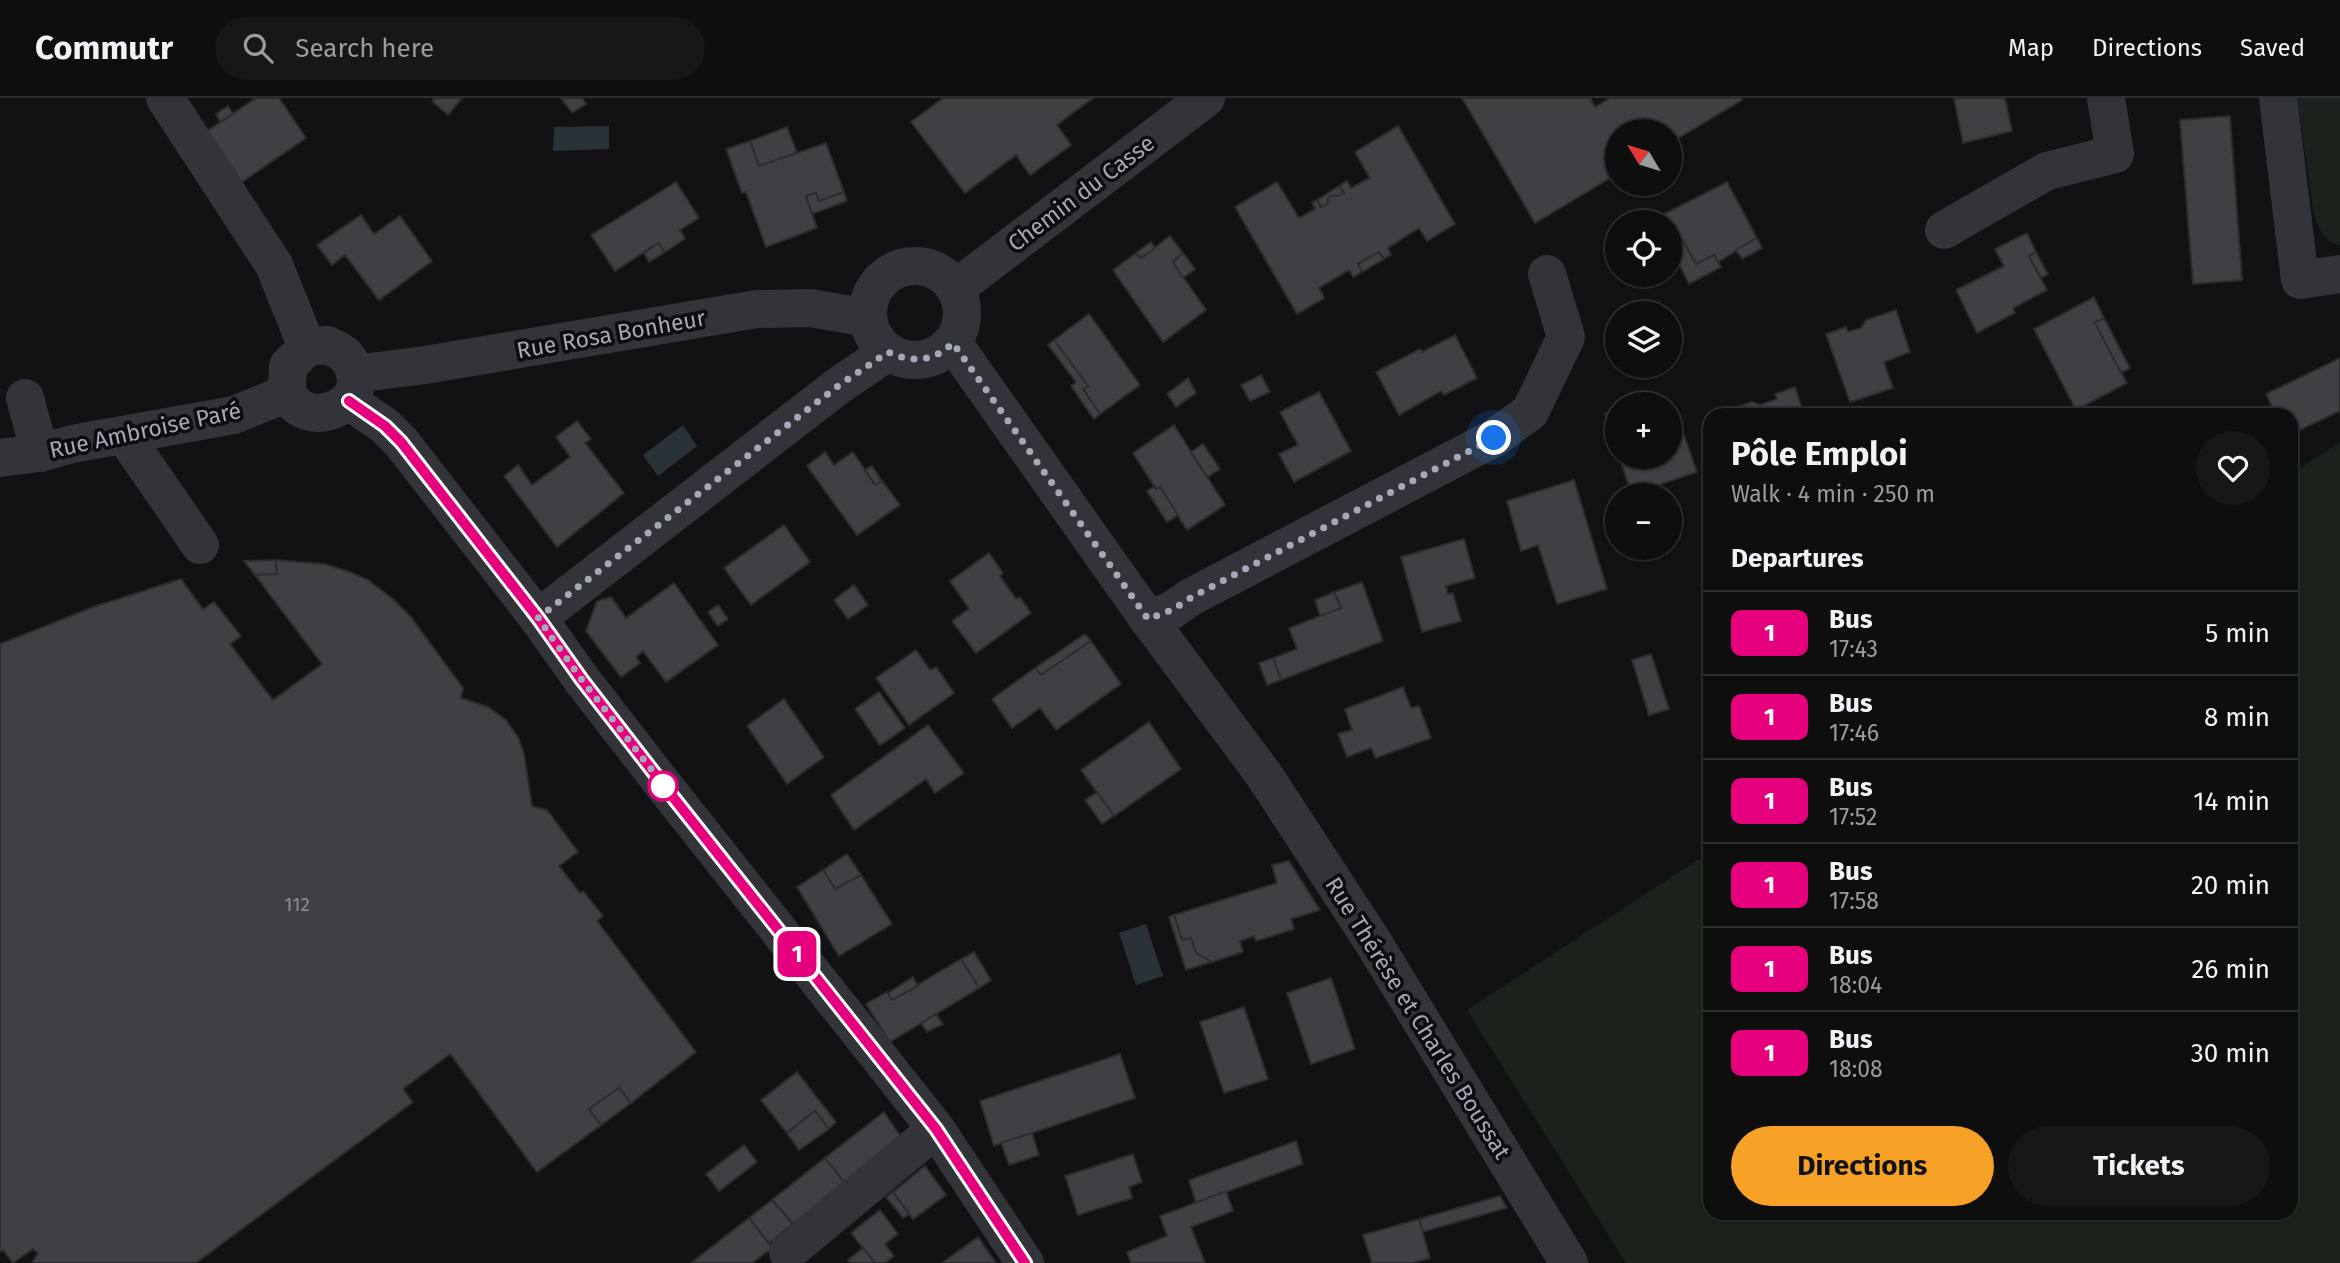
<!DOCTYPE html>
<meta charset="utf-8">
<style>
body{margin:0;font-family:"Fira Sans",sans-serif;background:#171718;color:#f1f3f6;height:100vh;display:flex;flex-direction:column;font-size:26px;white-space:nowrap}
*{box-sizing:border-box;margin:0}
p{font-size:23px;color:#9b9c9e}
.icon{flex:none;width:38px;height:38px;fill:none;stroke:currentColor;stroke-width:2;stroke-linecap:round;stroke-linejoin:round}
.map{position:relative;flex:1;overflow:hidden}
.details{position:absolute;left:1703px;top:310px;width:595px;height:812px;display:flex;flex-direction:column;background:#0e0e0f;border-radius:21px;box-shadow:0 2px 5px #0004,0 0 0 2px #2e2e2f}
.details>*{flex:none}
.badge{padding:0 14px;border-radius:10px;font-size:24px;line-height:46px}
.needle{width:46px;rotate:308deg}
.fabs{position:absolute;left:1605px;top:21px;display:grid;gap:14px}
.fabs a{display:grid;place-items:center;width:77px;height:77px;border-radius:50%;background:#0e0e0f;box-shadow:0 2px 5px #0004,0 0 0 2px #2e2e2f;font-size:35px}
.you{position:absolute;width:35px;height:35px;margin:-18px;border:5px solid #fff;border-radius:50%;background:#1a73e8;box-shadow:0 0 0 10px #1a73e833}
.map>.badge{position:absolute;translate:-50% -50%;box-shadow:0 0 0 4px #fff}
h2{padding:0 28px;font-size:26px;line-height:63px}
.round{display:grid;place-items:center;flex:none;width:74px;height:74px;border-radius:37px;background:#171718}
.headline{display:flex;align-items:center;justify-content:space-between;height:119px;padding:0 28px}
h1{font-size:33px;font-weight:700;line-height:52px}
.cta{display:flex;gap:14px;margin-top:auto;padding:14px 28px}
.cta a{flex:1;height:80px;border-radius:42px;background:#f7a127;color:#111;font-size:28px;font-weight:700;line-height:80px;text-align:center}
.cta a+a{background:#171718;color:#f1f3f6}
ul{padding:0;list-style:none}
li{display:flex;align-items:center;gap:21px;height:84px;padding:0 28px;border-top:2px solid #2e2e2f}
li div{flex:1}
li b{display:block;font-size:26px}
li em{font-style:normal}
li .badge{min-width:77px;font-weight:700;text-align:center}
header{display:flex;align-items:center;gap:42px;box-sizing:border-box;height:98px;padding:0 35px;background:#0e0e0f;border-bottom:2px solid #2e2e2f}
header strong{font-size:33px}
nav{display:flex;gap:38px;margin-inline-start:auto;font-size:24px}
.search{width:490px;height:63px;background:#171718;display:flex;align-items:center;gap:18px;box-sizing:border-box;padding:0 24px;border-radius:38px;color:#9b9c9e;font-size:26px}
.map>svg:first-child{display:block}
.green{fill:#1a221b}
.water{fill:#283238}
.building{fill:#3e4044;stroke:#2c2c30;stroke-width:2}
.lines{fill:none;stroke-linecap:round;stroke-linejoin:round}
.minor{stroke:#333439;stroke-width:38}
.line-casing{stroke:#fff;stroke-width:16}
.line{stroke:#e6007e;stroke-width:10}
.walk{stroke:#a3aab5;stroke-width:7;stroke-dasharray:0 12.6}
.stop-dot{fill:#fff;stroke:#e6007e;stroke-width:3.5}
.labels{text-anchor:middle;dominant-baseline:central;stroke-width:7;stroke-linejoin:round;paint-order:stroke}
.number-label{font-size:19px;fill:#8a9099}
.street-label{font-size:23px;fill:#a3aab5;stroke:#0d0d0f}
</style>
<header>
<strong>Commutr</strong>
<div class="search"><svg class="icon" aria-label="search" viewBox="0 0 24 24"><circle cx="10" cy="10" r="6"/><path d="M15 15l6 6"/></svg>Search here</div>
<nav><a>Map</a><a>Directions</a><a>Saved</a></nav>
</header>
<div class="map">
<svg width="2340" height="1165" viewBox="0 0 2340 1165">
<rect width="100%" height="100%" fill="#121214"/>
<!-- green -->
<g class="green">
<path d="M2297,0H2340V147C2325,145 2319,131 2314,117Z"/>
<polygon points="2340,344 2340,1165 1626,1165 1467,912 1710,754 1710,1115 2291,1115 2291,376"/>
</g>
<!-- water -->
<g class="water">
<polygon points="609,28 609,51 553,53 554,29"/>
<polygon points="683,327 697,348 658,378 643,357"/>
<polygon points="1146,826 1163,878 1136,887 1119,835"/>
</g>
<!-- building -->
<g class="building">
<polygon points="256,0 279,0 306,40 242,84 207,33"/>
<polygon points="435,0 462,0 448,17 432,3"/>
<polygon points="561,0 582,0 586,6 572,15"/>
<polygon points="943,0 1093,0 1057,27 1071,47 1030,77 1016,57 965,95 911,24"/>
<polygon points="1462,0 1590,0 1595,9 1610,0 1741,0 1742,2 1670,45 1670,33 1617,33 1617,76 1535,125"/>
<polygon points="1954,0 2005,0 2012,33 1963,45"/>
<polygon points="228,8 233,16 220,24 216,16"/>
<polygon points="2230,18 2242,182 2193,186 2180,22"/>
<polygon points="1398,28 1455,126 1427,143 1419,130 1388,150 1391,157 1384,161 1379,154 1358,166 1362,174 1353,179 1349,172 1319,190 1324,200 1297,216 1235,109 1277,84 1299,120 1315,111 1312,104 1317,102 1321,109 1327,106 1328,101 1331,97 1338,98 1344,95 1339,88 1347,83 1351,90 1370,80 1355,54"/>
<polygon points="787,29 797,55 759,68 750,43"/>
<polygon points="750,43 759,68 826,45 844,94 819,103 816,95 806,98 817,130 766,149 746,94 742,95 726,51"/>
<polygon points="676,84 699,120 680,132 685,141 665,154 658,145 615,173 591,137"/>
<polygon points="1727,84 1757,140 1718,164 1714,157 1696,166 1678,134 1673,138 1670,124 1666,124 1662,117"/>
<polygon points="1339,88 1344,95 1338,98 1331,97 1328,101 1327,106 1321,109 1317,102"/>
<polygon points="844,94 847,103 812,116 806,98 816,95 819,103"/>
<polygon points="361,117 374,136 400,118 432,163 379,202 345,157 332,167 317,147"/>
<polygon points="1678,134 1696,166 1714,157 1721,169 1689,186 1670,148 1670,139"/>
<polygon points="2027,135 2036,154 2029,158 2047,192 2013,210 2015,215 1977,235 1956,192 2004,168 1995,151"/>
<polygon points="1170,138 1183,155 1173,164 1206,212 1163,244 1113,172 1136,155 1141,160"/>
<polygon points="1757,140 1762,150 1742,161 1736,152"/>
<polygon points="1151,144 1155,150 1141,160 1136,155"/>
<polygon points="658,145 665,154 649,164 644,155"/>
<polygon points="1379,154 1384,161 1362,174 1358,166"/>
<polygon points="2036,154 2048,176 2041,180 2029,158"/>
<polygon points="1183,155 1195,171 1183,180 1173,164"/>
<polygon points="2094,199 2104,220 2095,225 2127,285 2076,312 2034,231"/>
<polygon points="1896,212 1910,254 1884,264 1893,290 1850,304 1826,236 1846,229 1848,234 1861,230 1866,222"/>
<polygon points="1089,216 1140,287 1100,316 1083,291 1088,288 1054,242"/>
<polygon points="2104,220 2130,270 2121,275 2095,225"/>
<polygon points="1455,237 1477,280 1444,297 1441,293 1399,317 1376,274 1420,251 1422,254"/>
<polygon points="1054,242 1088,288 1083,291 1100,316 1094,321 1071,288 1076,284 1048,247"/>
<polygon points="2340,260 2340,313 2291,336 2291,317 2276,317 2266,296"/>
<polygon points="1261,277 1270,294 1250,303 1241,287"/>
<polygon points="1188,280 1196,295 1176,309 1167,296"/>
<polygon points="1795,289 1804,317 1726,317 1725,313 1752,304 1760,307 1777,301 1775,296"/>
<polygon points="1319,294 1351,353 1294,384 1279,356 1298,347 1280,314"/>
<polygon points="1617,312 1617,352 1605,316"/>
<polygon points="577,323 591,341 585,345 624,395 557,449 504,378 518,367 532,387 570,359 556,339"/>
<polygon points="1174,327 1225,407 1187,432 1160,389 1156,391 1133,355"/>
<polygon points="1681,329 1697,374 1632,396 1619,359 1670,359 1670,333"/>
<polygon points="1203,346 1220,371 1207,379 1191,354"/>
<polygon points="825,354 834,367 853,354 875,387 882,383 900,407 857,437 807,368"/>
<polygon points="872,368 882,383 875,387 865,372"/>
<polygon points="1574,382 1607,491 1557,506 1538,447 1521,453 1507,403"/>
<polygon points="1155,388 1156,391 1160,389 1178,417 1167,424 1147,393"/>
<polygon points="784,427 810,464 751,507 724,470"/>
<polygon points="1464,441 1475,480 1446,488 1448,496 1453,495 1461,523 1422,534 1401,459"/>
<polygon points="989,455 1003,475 1000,478 1016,501 1020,499 1031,515 976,555 952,523 969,511 950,483"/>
<polygon points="276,462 277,476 255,477 244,463"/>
<polygon points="276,462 324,466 350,474 368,482 393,501 410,518 463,590 461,600 488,609 506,622 518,639 524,656 532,708 547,712 578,754 559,768 580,795 583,793 603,818 597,823 696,954 631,1005 619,990 589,1011 601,1027 537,1074 450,956 403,991 413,1004 196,1165 32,1165 38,1155 33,1151 13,1165 3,1152 0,1154 0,546 96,508 181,481 203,511 214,504 241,538 230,546 273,602 322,566 255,477 277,476"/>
<polygon points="1362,484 1383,543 1281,582 1273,560 1297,551 1289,530 1341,510 1334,494"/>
<polygon points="674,485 718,547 666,584 643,553 636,559 640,565 621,579 586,533 597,503 611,499 626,520"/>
<polygon points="854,487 868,507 848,521 834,502"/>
<polygon points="1334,494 1341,510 1320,518 1315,502"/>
<polygon points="718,507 728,521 718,528 708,514"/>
<polygon points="1085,536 1091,543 1041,577 1035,570"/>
<polygon points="1091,543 1121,586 1056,632 1040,610 1012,630 992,601 1035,570 1041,577"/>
<polygon points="916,552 930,572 936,569 954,595 909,627 876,580"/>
<polygon points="1651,556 1669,611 1649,617 1632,562"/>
<polygon points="1273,560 1281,582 1267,587 1259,565"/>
<polygon points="1403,589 1411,610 1419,608 1431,640 1376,660 1371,650 1347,659 1338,636 1352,632 1345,611"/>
<polygon points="879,594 905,630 880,647 855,611"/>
<polygon points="784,601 824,659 787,686 747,628"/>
<polygon points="1149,624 1181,671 1114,718 1081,672"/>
<polygon points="928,627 964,675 935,695 926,681 854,732 831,697"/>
<polygon points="1097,694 1114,718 1102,726 1085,702"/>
<polygon points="847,756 861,777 835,791 823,772"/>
<polygon points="1289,763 1320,812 1291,821 1294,831 1256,843 1254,838 1240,843 1243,854 1212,864 1196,855 1191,840 1182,842 1174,817 1277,785 1272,767"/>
<polygon points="823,772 835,791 861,777 892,826 839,858 797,789"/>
<polygon points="1174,817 1182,842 1191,840 1196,855 1212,864 1186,872 1169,819"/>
<polygon points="974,854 991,882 979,890 961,861"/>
<polygon points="961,861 979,890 890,944 866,906 887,894 892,902"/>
<polygon points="913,879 918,888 892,902 888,895"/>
<polygon points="1331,880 1355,951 1311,966 1287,895"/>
<polygon points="1244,909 1268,981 1224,995 1200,924"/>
<polygon points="936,916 943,926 927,934 921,925"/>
<polygon points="1120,956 1135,1000 994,1048 980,1003"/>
<polygon points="797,974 836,1024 829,1031 815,1013 787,1035 761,1002"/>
<polygon points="619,990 631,1005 601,1027 589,1011"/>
<polygon points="815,1013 829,1031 799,1052 787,1035"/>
<polygon points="884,1014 901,1039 844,1084 825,1060"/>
<polygon points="1032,1035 1039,1057 1009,1067 1001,1045"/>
<polygon points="1296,1043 1303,1066 1196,1105 1189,1082"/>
<polygon points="744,1047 757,1064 719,1093 706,1076"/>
<polygon points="1133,1056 1142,1084 1129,1089 1132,1100 1078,1117 1065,1078"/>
<polygon points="825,1060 844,1084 793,1126 772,1102"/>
<polygon points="925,1068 946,1097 913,1121 893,1094"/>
<polygon points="1226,1093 1233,1113 1191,1129 1205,1165 1131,1165 1127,1154 1167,1138 1160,1118"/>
<polygon points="893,1094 909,1116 903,1120 886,1099"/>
<polygon points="1500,1098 1507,1110 1422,1134 1419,1121"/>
<polygon points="772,1102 793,1126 769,1145 749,1120"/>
<polygon points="880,1112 898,1136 885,1146 894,1158 885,1165 875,1165 851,1135"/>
<polygon points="749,1120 772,1150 752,1165 691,1165"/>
<polygon points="1419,1121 1430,1160 1413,1165 1372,1165 1363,1137"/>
<polygon points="978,1139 996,1165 942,1165"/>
<polygon points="863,1150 875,1165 850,1165 848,1162"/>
</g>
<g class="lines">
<!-- minor -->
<g class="minor">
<polyline points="165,0 274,167 307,249"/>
<polyline points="2278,0 2300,182 2340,176"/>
<polyline points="1944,132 2047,73 2115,56 2106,0"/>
<circle cx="915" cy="215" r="47"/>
<polyline points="956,190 1206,0"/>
<polyline points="953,245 1148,521 1264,677 1373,844 1569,1165"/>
<path d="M328,247C333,250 342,253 346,258C384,304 305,338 288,295C286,288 288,275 288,268L307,249Z"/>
<polyline points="355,276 425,267 757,211 810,210 868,220"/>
<polyline points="25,300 40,355"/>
<polyline points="349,303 385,328 401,344 538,520 582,582 665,689 936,1031 1025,1165"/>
<polyline points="124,337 200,447"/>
<polyline points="0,360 40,355 72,346 234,317 288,295"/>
<polyline points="538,520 838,288 888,254"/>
<polyline points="1148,521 1172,512 1191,499 1494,340 1530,314 1566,239 1547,176"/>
<polyline points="788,1154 936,1031"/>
</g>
</g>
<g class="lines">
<!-- line casing -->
<g class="line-casing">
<polyline id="line" points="349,303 385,328 401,344 538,520 582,582 665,689 936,1031 1025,1165"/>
</g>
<!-- line -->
<use href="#line" class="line"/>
<!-- walk -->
<path class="walk" d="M663,688L665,689L582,582L538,520L838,288L888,254C912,265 933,264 953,245L1148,521L1172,512L1192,499L1494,340"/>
</g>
<!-- markers -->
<circle class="stop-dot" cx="663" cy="688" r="14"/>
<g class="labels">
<!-- number labels -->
<g class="number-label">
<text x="297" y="806">112</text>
</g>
<!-- street labels -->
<g class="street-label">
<text transform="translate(1081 95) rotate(-37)">Chemin du Casse</text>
<text transform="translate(611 236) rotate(-10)">Rue Rosa Bonheur</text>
<text transform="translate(145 332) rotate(-12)">Rue Ambroise Paré</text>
<text transform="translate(1418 920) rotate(58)">Rue Thérèse et Charles Boussat</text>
</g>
</g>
</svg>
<div class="fabs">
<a><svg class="needle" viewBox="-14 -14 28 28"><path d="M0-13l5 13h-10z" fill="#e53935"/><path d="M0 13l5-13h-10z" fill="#9b9c9e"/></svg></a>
<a><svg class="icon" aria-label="locate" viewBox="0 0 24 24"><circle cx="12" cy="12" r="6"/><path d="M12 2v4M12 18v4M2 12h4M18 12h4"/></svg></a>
<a><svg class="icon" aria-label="layers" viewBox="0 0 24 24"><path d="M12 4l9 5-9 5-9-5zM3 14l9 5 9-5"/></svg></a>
<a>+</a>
<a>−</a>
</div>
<div class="you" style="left:1494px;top:340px"></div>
<b class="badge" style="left:797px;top:856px;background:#e6007e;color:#fff">1</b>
<section class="details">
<div class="headline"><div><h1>Pôle Emploi</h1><p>Walk · 4 min · 250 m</p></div><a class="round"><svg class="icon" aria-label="heart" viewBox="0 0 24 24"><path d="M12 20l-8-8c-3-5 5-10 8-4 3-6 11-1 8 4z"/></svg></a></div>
<h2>Departures</h2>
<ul>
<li><span class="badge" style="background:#e6007e;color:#fff">1</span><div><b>Bus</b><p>17:43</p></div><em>5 min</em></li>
<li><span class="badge" style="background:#e6007e;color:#fff">1</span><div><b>Bus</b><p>17:46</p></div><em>8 min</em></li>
<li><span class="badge" style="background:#e6007e;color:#fff">1</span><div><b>Bus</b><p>17:52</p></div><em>14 min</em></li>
<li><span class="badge" style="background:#e6007e;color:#fff">1</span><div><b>Bus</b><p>17:58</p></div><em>20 min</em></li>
<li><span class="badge" style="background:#e6007e;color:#fff">1</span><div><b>Bus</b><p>18:04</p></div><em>26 min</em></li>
<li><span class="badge" style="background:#e6007e;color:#fff">1</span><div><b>Bus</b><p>18:08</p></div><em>30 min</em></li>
</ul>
<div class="cta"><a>Directions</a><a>Tickets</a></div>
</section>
</div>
